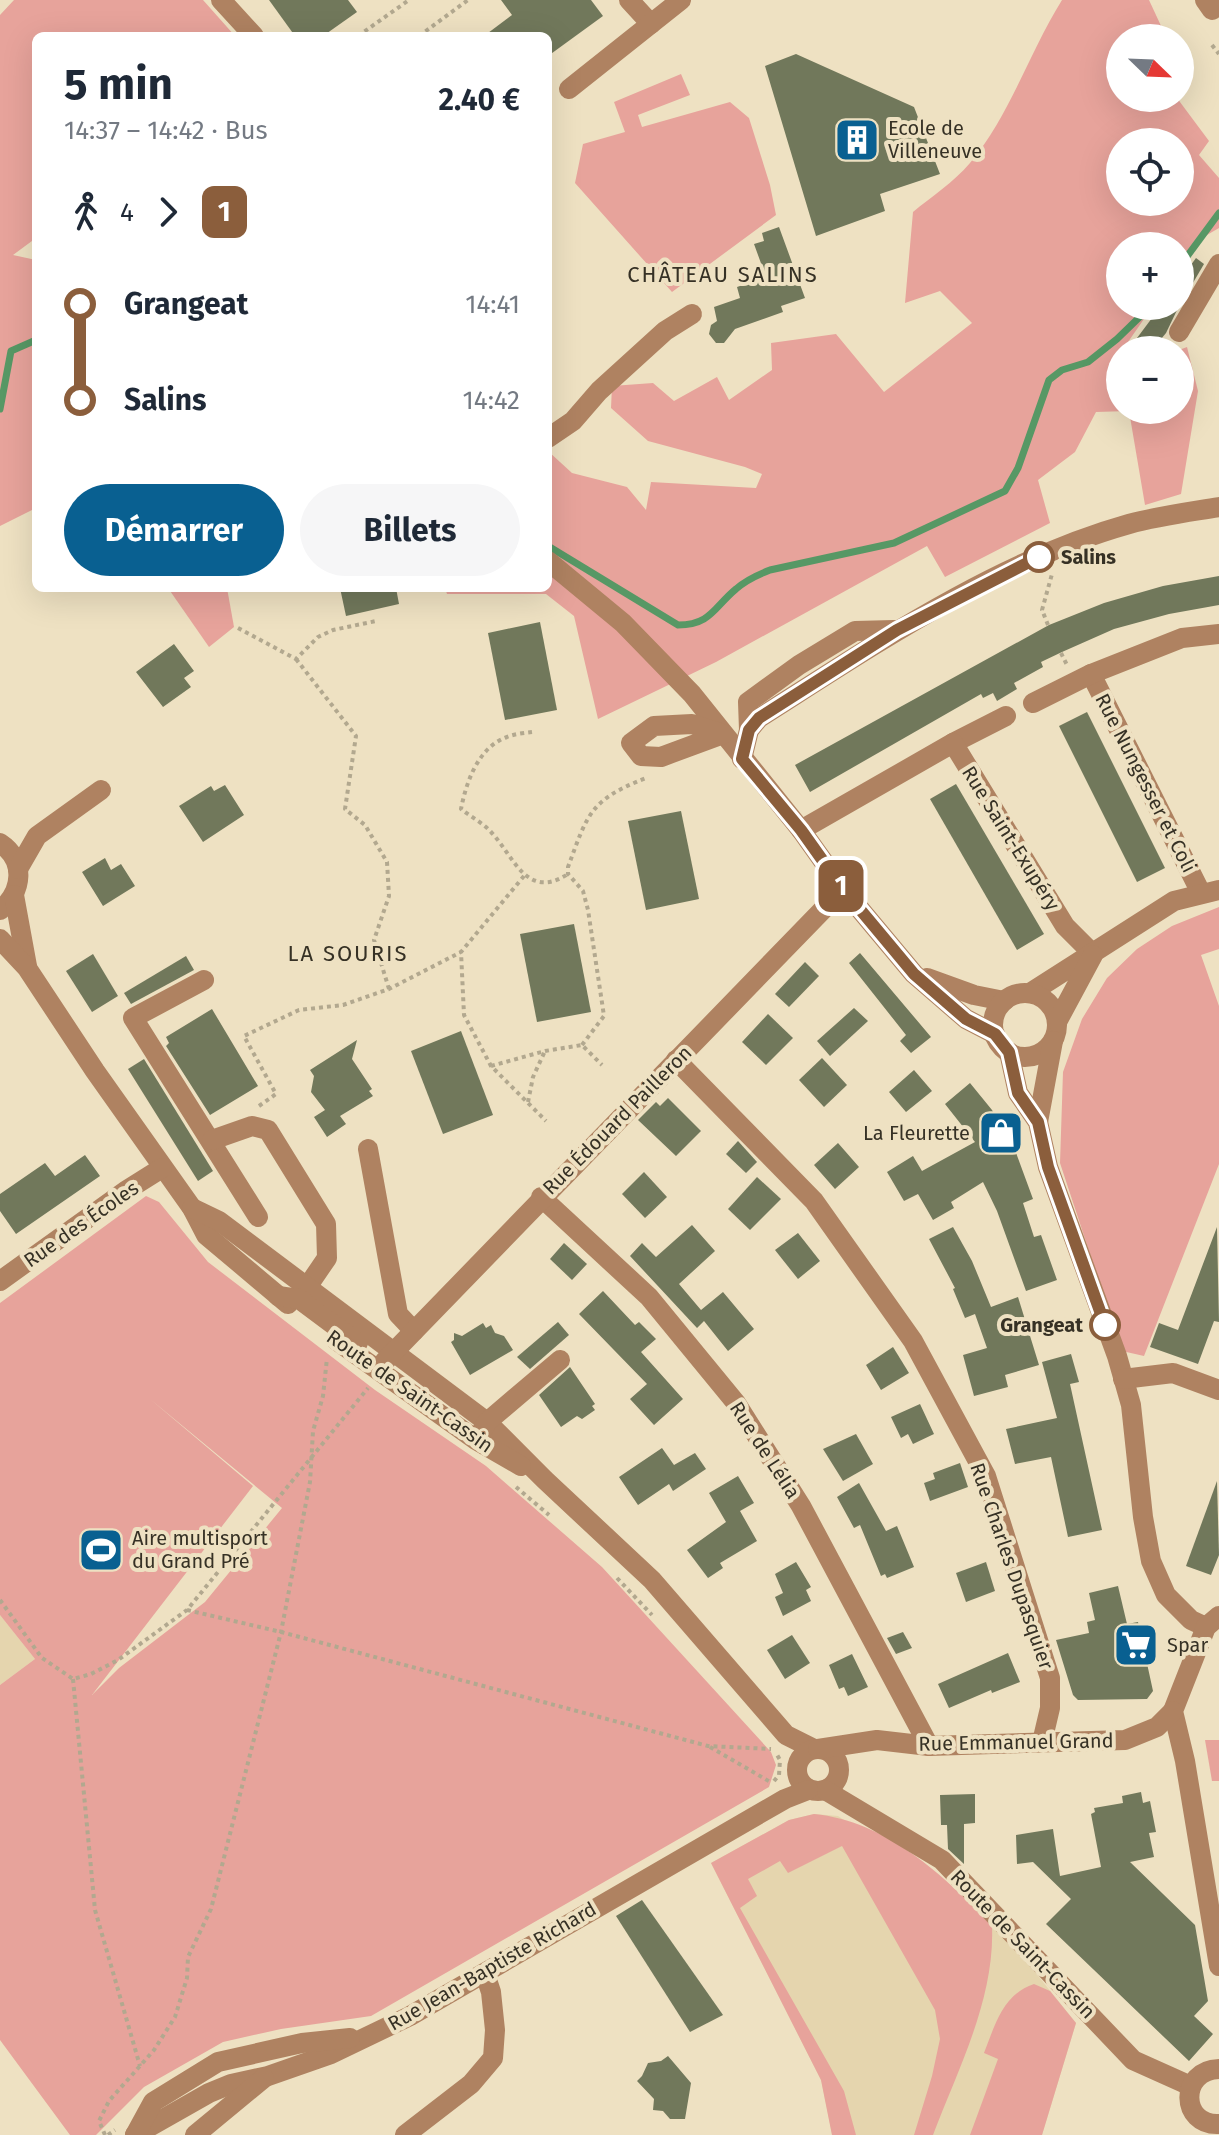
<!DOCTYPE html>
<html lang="fr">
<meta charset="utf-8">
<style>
body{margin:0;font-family:"Fira Sans",sans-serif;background:#f6f6f7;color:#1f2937;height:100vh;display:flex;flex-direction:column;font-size:30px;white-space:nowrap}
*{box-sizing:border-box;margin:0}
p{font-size:26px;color:#747a83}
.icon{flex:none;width:44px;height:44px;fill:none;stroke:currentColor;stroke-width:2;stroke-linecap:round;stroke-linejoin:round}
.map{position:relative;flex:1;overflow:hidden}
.sheet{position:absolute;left:32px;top:32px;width:520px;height:560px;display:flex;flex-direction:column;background:#fff;border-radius:12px;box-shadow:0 8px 32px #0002}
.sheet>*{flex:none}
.badge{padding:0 16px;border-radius:12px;font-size:28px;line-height:52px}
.needle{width:52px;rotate:113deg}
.tools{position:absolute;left:1106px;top:24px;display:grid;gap:16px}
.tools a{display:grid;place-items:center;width:88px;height:88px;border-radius:50%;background:#fff;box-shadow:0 8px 32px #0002;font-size:40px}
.map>.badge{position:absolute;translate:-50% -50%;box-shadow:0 0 0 4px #fff}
.legs{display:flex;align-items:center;gap:12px;height:88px;padding:0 32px;font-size:26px}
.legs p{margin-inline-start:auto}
.headline{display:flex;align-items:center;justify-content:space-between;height:136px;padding:0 32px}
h1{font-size:44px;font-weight:700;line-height:60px}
.action{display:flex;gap:16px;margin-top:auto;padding:16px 32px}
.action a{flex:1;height:92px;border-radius:48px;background:#096091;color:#fff;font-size:32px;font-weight:700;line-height:92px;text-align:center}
.action a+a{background:#f6f6f7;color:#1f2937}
ul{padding:0 32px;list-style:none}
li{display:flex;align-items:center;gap:28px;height:96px;font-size:30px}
li i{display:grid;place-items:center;width:12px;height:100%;margin:0 10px;background:currentColor}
li i::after{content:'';width:20px;height:20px;margin:-10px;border:6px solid;border-radius:50%;background:#fff}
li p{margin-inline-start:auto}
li:first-child i{background:linear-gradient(#0000 50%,currentColor 0)}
li:last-child i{background:linear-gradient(currentColor 50%,#0000 0)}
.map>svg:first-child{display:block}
.built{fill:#e5d5ae}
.green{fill:#e7a39b;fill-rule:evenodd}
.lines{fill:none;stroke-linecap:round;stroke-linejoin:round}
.stream{stroke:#579865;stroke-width:7}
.building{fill:#71785b}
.path{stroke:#b2a88f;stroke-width:4;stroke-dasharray:4 4;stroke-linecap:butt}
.minor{stroke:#af8261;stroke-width:20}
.line-1-casing{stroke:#fff;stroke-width:18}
.line-1{stroke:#8b5e3c;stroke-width:12}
.stop-1-dot{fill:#fff;stroke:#8b5e3c;stroke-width:4}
.labels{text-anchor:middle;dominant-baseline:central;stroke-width:8;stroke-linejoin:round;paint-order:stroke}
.poi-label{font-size:20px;fill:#363125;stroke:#eee1c2;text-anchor:start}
.stop-label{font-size:20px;font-weight:bold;fill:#363125;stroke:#eee1c2;text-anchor:start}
.street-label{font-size:20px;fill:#363125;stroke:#eee1c2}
.neighbourhood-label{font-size:22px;letter-spacing:2px;fill:#363125;stroke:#eee1c2}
</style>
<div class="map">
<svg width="1219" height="2135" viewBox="0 0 1219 2135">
<rect width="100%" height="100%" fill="#eee1c2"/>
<!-- built -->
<g class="built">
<polygon points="0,1615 35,1659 0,1685"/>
<polygon points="814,1814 838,1816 969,1902 1035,1972 1076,2023 1042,2135 832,2135 821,2080 711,1863 789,1820"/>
</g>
<!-- green -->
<g class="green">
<polygon points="14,0 203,0 235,36 36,36 36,238 13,255 36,260 36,508 0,526 0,15"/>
<path d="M1062,0H1149L1162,28V38H1120V98H1177L1209,141L1199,155L1219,178V228L1200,239L1180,268V246H1120V306H1153L1128,342L1140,350H1120V410H1180L1179,350L1187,347L1198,391L1181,494L1145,505L1129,411L1096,412L1075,452L1038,480L1050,523L945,577L927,546L716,662L598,719L574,616L546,594H447L445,588H548V451L572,473L627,487L646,510L651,482L756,488L762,474L745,467L648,441L611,408L612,386L653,383L674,401L717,377L729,400L772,370L771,343L836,334L884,392L972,323L940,291L905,303L913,212C931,197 954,182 970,163C1010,115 1029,53 1062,0ZM1120,142H1180V202H1120Z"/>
<polygon points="681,74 690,95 638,115 642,127 730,102 749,118 770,185 776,215 672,292 575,183 583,144 625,132 614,102"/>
<polygon points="168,588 227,588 234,627 209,647"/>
<polygon points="1219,907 1219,949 1201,955 1219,1006 1219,1164 1144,1356 1122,1351 1060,1163 1063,1072 1082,1019 1107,978 1137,949 1172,926"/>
<path d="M146,1196L159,1202L208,1262L375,1390L486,1466L602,1567L771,1752L776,1765L769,1787L371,2016L281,2029L223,2042L144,2087L96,2135H70L0,2040V1685L35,1659L0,1615V1303ZM150,1399L282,1508L205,1602L119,1668L92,1695L253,1486Z"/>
<polygon points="1205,1740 1219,1740 1219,1781 1212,1781"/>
<path d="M814,1814C886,1821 944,1875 992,1926C995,1999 958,2069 933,2135H914L932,2076L940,2039L935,2010L842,1846L788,1873L780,1861L748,1879L757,1896L740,1908L844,2091L856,2135H832L821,2080L711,1863L789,1820Z"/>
<path d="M1034,1984L1050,1991L1076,2023L1042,2135H970L998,2059L984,2053C995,2025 1003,1994 1034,1984Z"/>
</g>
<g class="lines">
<!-- stream -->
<g class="stream">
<polyline points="1180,266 1219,213"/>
<polyline points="0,409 11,351 36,340"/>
<path d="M548,546L678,625C711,625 714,607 736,589C746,580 757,575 770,570L894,543L1005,491L1018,468L1049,380L1062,370L1088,362L1117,339L1151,306"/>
</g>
</g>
<!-- building -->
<g class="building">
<polygon points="269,0 348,0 357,12 323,36 295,36"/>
<polygon points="501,0 591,0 603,16 548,56 548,36 484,36 512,15"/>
<polygon points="796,54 914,107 940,174 880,194 885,211 816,236 765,66"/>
<polygon points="779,227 805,298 781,306 783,312 735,329 724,343 716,343 709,334 711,325 717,321 714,307 740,298 737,287 766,277 754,244 764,241 762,233"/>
<polygon points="1196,258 1204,264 1180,305 1180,280"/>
<polygon points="1161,306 1179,306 1166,333 1152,350 1137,338"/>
<polygon points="1219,576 1219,605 1169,614 1114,629 1062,652 1041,662 1043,667 1014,683 1017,689 997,701 993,693 983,698 981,694 810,792 795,765 1049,625 1104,603 1163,586"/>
<polygon points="340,588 396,588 399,604 346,616"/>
<polygon points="540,622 557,710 505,720 488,633"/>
<polygon points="174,644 194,671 184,678 191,687 163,707 136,672"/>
<polygon points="1087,712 1165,868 1137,882 1059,726"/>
<polygon points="956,784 1044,934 1017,950 930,799"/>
<polygon points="225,785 244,815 203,842 179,806 211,786 214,791"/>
<polygon points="681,811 699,899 646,910 628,821"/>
<polygon points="105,858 111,870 121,864 135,886 103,906 82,872"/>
<polygon points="574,924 591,1012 537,1022 520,934"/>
<polygon points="860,953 931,1037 911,1053 900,1041 906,1035 849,963"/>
<polygon points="93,954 118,996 92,1012 66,971"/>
<polygon points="186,956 194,970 131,1004 124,993"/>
<polygon points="805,962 819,976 789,1007 775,994"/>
<polygon points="854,1008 868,1021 830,1056 817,1041"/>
<polygon points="212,1009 258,1086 210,1115 166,1046 169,1043 166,1037"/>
<polygon points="768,1014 793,1038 766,1065 742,1042"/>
<polygon points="461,1031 493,1115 443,1134 411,1051"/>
<polygon points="357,1040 352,1059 372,1089 369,1091 373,1096 340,1116 346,1124 327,1137 314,1117 325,1110 311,1092 314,1076 310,1070"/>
<polygon points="822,1058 847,1085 824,1107 799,1080"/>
<polygon points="144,1059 213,1171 198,1181 128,1069"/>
<polygon points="914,1070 932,1091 906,1112 889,1092"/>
<polygon points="970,1083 992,1110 1015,1150 1033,1199 1023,1203 1034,1237 1041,1235 1057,1280 1026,1291 997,1211 983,1182 951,1202 954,1208 933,1220 918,1194 904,1201 887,1172 913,1156 922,1171 975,1142 945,1104"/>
<polygon points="668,1098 701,1131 676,1156 638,1120 656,1102 660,1106"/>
<polygon points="738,1141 757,1162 746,1173 726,1154"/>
<polygon points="838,1143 859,1167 835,1189 814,1165"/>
<polygon points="85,1155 100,1176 16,1234 0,1211 0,1194 45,1163 55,1176"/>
<polygon points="644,1172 667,1197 645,1218 622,1194"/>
<polygon points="757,1177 781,1199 750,1230 728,1209"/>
<polygon points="692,1225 715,1251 679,1284 701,1310 723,1292 754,1329 728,1351 704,1321 697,1328 630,1256 642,1243 656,1257"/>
<polygon points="953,1227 972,1261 991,1307 1018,1297 1039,1365 1005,1375 1008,1387 974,1396 963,1355 987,1348 975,1314 965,1318 953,1289 955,1288 929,1239"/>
<polygon points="1217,1227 1219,1322 1214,1321 1198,1364 1150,1347 1159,1323 1178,1330"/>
<polygon points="798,1233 820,1261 798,1279 775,1250"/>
<polygon points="564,1243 587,1264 572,1280 550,1259"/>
<polygon points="603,1291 635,1325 639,1322 656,1339 641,1352 683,1399 654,1425 630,1399 647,1384 579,1314"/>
<polygon points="558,1322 569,1335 530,1369 517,1357"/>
<polygon points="483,1323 486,1328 491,1325 495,1333 504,1336 513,1350 470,1375 451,1342 454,1340 454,1333 462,1336"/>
<polygon points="893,1347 909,1373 881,1390 866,1365"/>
<polygon points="1071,1354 1079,1382 1070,1384 1102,1530 1068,1537 1051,1457 1015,1464 1006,1429 1057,1418 1042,1362"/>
<polygon points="570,1367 595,1404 592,1406 595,1410 582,1419 577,1416 561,1427 539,1395"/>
<polygon points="920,1404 934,1434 913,1444 908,1434 901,1438 891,1417"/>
<polygon points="856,1434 873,1464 843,1481 823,1449"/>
<polygon points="662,1448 674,1465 695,1453 706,1469 673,1491 669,1484 638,1505 619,1477"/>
<polygon points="960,1463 968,1487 930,1501 924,1483 935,1479 933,1473"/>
<polygon points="738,1476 754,1503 740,1511 757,1541 720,1563 723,1568 708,1578 687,1550 726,1522 709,1493"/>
<polygon points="1217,1481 1219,1555 1211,1575 1186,1566"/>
<polygon points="859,1483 886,1531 897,1526 914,1567 887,1578 885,1574 881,1576 860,1525 854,1528 837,1497"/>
<polygon points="796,1562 811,1587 806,1590 811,1601 783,1616 775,1597 783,1593 775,1574"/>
<polygon points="986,1562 995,1591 966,1602 956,1573"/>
<polygon points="1118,1586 1127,1624 1138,1622 1153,1691 1147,1699 1078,1700 1073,1695 1056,1640 1089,1633 1087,1622 1095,1620 1089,1593"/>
<polygon points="903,1632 912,1648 896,1654 887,1638"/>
<polygon points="792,1635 810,1663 785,1679 767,1650"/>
<polygon points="1008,1653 1020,1682 992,1693 991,1690 949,1708 938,1684"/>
<polygon points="852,1654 868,1687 848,1696 844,1687 839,1689 829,1665"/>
<polygon points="1141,1792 1143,1803 1150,1801 1156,1832 1149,1833 1154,1857 1130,1862 1195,1925 1208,2001 1194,2016 1213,2034 1189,2061 1046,1924 1071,1899 1033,1862 1017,1864 1016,1835 1053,1829 1060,1876 1101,1867 1091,1814 1095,1812 1094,1808 1123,1803 1122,1796"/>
<polygon points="975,1794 975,1823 964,1824 964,1864 948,1849 947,1825 941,1825 940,1795"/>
<polygon points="642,1900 671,1941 723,2015 690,2032 616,1916"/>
<polygon points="668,2056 691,2083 685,2119 670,2119 663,2111 653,2110 654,2099 637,2081 642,2076 648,2063 661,2061"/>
</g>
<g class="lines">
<!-- path -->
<g class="path">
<polyline points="358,36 409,0"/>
<polyline points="419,36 468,0"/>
<polyline points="1212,45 1219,54"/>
<polyline points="1048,625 1042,610 1052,574"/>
<polyline points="238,628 296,659 318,637 333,630 376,621"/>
<polyline points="1061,653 1067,665"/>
<polyline points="296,659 356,736 345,809 365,825 387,862 389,896 374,940 389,989"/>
<path d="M532,732C524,733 514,734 507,737C478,747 466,783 461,809C471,817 483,823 491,832C514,856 526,901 568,874"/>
<polyline points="524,876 461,952 464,1015 491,1066 546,1121"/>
<path d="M582,1045L604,1016L588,910L583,891L568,874V867C588,813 590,800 646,778"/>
<polyline points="491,1066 545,1051 582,1045 602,1065"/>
<polyline points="528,1102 533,1077 545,1051"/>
<polyline points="259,1106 276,1094 244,1036 299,1010 343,1005 389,989 461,952"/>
<polyline points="516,1487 549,1515"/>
<polyline points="617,1578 652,1615"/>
<polyline points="0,1600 42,1658 73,1679 91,1674 118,1660 187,1610 368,1388"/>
<polyline points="187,1610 281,1632 708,1746 771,1749"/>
<polyline points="73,1679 95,1910 140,2066"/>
<polyline points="710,1747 772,1783"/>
<polyline points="774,1781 779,1775 780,1760 776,1753"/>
<polyline points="105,2135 99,2121 109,2101 154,2050 175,2017 187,1978 188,1957 211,1909 281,1632 310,1482 313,1431 323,1396 327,1358"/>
<polyline points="108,2135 115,2130"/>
</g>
<!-- minor -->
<g class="minor">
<polyline points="221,0 254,36"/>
<polyline points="629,0 651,24"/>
<polyline points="1205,0 1212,10 1219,5"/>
<polyline points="569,89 681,0"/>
<polyline points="1179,332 1219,264"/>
<polyline points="548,438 573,421 599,391 665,331 692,314"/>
<polyline points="548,561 623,623 692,694 801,830 843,889 914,974 966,1019 995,1034"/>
<polyline points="1091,674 1201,893"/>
<polyline points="1033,703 1091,674 1182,638 1219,634"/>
<polygon points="692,724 723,734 661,757 641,756 631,743 654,726"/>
<polyline points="749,730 748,702 799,665 855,631 894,630"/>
<polyline points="953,743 1006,716"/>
<path d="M742,759L749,730L759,718C874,645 997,561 1129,524C1158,516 1189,512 1219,507"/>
<polyline points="801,830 953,743 1065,926 1093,954"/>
<path d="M0,843C26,860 23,892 0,910"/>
<polyline points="18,869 37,836 101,790"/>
<polyline points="14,895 27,966"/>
<polyline points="0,939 27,968 95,1071 192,1208 206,1235 288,1304"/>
<polyline points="927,978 974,995 1004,1001"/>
<polyline points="204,980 133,1018 258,1217"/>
<polyline points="1030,993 1174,901 1219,890"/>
<circle cx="1025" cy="1025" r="32"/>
<polyline points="1057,1022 1093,955"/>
<polyline points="1009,1052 1018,1093 1038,1122 1048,1167 1117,1356 1131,1405 1143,1517 1151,1561 1166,1595 1191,1620 1206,1627"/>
<polyline points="676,1060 814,1201 913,1341 986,1476 1050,1678 1050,1708 1042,1742"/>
<polyline points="1038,1122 1053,1041"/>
<polyline points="212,1140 252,1126 268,1130 326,1224 327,1258 301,1296"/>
<polyline points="368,1149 398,1314 414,1331"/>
<polyline points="541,1197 649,1297 736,1403 801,1506 929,1746"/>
<polyline points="192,1208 219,1221 487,1422 545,1480 652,1580 786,1735 814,1749"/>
<polyline points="0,1281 127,1190 162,1168"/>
<polyline points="278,1296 299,1299 358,1343"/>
<polyline points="336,1340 476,1440 521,1466"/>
<polyline points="384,1362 843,889"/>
<polyline points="1123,1379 1173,1373 1219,1390"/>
<polyline points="480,1434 487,1422 560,1360"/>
<polyline points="1219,1616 1206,1627 1173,1711 1185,1761 1219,1966"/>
<circle cx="818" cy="1770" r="21"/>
<polyline points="818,1749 877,1740 929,1746 1125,1740 1157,1727 1173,1711"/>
<polyline points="825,1790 942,1860 1133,2060 1191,2086"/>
<path d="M1219,2069C1179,2070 1180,2126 1219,2124"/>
<polyline points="135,2135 209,2093 231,2084 268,2076 331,2054 410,2016 785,1799 808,1790"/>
<polyline points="135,2135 153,2102 218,2062 302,2043 350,2038"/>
<polyline points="195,2135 264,2078"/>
<polyline points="405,2135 471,2084 493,2058 495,2030 491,1992 485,1974"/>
</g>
</g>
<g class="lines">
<!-- line-1 casing -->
<g class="line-1-casing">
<polyline id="line-1" points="1039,557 897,630 759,718 749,730 742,759 801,830 843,889 914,974 966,1019 995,1034 1009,1052 1018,1093 1038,1122 1048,1167 1105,1325"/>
</g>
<!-- line-1 -->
<use href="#line-1" class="line-1"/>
</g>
<!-- icons -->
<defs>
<g id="building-square" transform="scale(2.3)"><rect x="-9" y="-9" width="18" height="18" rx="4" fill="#096091" stroke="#eee1c2"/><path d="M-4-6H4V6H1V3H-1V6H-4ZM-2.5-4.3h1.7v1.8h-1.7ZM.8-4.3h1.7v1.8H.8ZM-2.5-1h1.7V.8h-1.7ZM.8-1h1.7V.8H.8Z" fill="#fff"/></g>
<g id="shop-square" transform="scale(2.3)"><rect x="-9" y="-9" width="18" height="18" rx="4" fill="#096091" stroke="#eee1c2"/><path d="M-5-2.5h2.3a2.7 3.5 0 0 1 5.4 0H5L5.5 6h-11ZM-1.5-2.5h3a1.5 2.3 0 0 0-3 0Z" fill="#fff"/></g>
<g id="stadium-square" transform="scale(2.3)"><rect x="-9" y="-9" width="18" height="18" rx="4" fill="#096091" stroke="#eee1c2"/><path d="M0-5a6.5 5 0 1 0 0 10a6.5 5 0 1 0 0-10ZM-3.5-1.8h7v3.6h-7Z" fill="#fff"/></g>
<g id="supermarket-square" transform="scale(2.3)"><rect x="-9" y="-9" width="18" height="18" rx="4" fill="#096091" stroke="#eee1c2"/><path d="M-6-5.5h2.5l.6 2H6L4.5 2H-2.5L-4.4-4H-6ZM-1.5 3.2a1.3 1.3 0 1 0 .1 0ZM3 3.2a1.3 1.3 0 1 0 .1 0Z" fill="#fff"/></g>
</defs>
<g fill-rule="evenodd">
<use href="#building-square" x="857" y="140"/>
<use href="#shop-square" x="1001" y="1133"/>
<use href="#stadium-square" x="101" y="1550"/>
<use href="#supermarket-square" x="1136" y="1645"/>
</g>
<!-- markers -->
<g class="stop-1-dot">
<circle cx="1039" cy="557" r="14"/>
<circle cx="1105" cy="1325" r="14"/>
</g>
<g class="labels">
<!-- poi labels -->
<g class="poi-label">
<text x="888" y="128">Ecole de<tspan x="888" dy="23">Villeneuve</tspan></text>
<text x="970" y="1133" text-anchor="end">La Fleurette</text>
<text x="132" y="1538">Aire multisport<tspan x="132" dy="23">du Grand Pré</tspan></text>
<text x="1167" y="1645">Spar</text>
</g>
<!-- stop labels -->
<g class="stop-label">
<text x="1061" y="557">Salins</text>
<text x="1083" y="1325" text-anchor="end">Grangeat</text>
</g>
<!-- street labels -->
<g class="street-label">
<text transform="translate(1146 783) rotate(63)">Rue Nungesser et Coli</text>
<text transform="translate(1011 838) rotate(58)">Rue Saint-Exupéry</text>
<text transform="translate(617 1120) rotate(-45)">Rue Édouard Pailleron</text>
<text transform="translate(81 1224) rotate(-35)">Rue des Écoles</text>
<text transform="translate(410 1391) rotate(35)">Route de Saint-Cassin</text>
<text transform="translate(765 1450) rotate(57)">Rue de Lélia</text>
<text transform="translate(1012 1566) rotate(71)">Rue Charles Dupasquier</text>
<text transform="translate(1016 1742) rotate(-1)">Rue Emmanuel Grand</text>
<text transform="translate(1023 1944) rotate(46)">Route de Saint-Cassin</text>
<text transform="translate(492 1966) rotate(-30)">Rue Jean-Baptiste Richard</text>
</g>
<!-- neighbourhood labels -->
<g class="neighbourhood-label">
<text x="723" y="274">CHÂTEAU SALINS</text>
<text x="348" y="953">LA SOURIS</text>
</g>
</g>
</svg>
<div class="tools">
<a><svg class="needle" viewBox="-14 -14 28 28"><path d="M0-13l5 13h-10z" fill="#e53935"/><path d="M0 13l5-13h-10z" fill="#747a83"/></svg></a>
<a><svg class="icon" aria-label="locate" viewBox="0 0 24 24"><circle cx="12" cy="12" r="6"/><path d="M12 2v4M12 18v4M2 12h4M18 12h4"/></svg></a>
<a>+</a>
<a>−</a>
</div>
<b class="badge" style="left:841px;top:886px;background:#8b5e3c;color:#fff">1</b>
<section class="sheet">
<div class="headline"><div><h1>5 min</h1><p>14:37 – 14:42 · Bus</p></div><b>2.40 €</b></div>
<div class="legs"><svg class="icon" aria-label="walk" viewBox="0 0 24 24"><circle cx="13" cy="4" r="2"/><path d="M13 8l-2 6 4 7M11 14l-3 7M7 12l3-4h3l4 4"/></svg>4<svg class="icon" aria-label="forward" viewBox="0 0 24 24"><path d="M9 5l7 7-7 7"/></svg><b class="badge" style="background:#8b5e3c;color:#fff">1</b></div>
<ul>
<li><i style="color:#8b5e3c"></i><b>Grangeat</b><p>14:41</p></li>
<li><i style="color:#8b5e3c"></i><b>Salins</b><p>14:42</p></li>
</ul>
<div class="action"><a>Démarrer</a><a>Billets</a></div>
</section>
</div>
